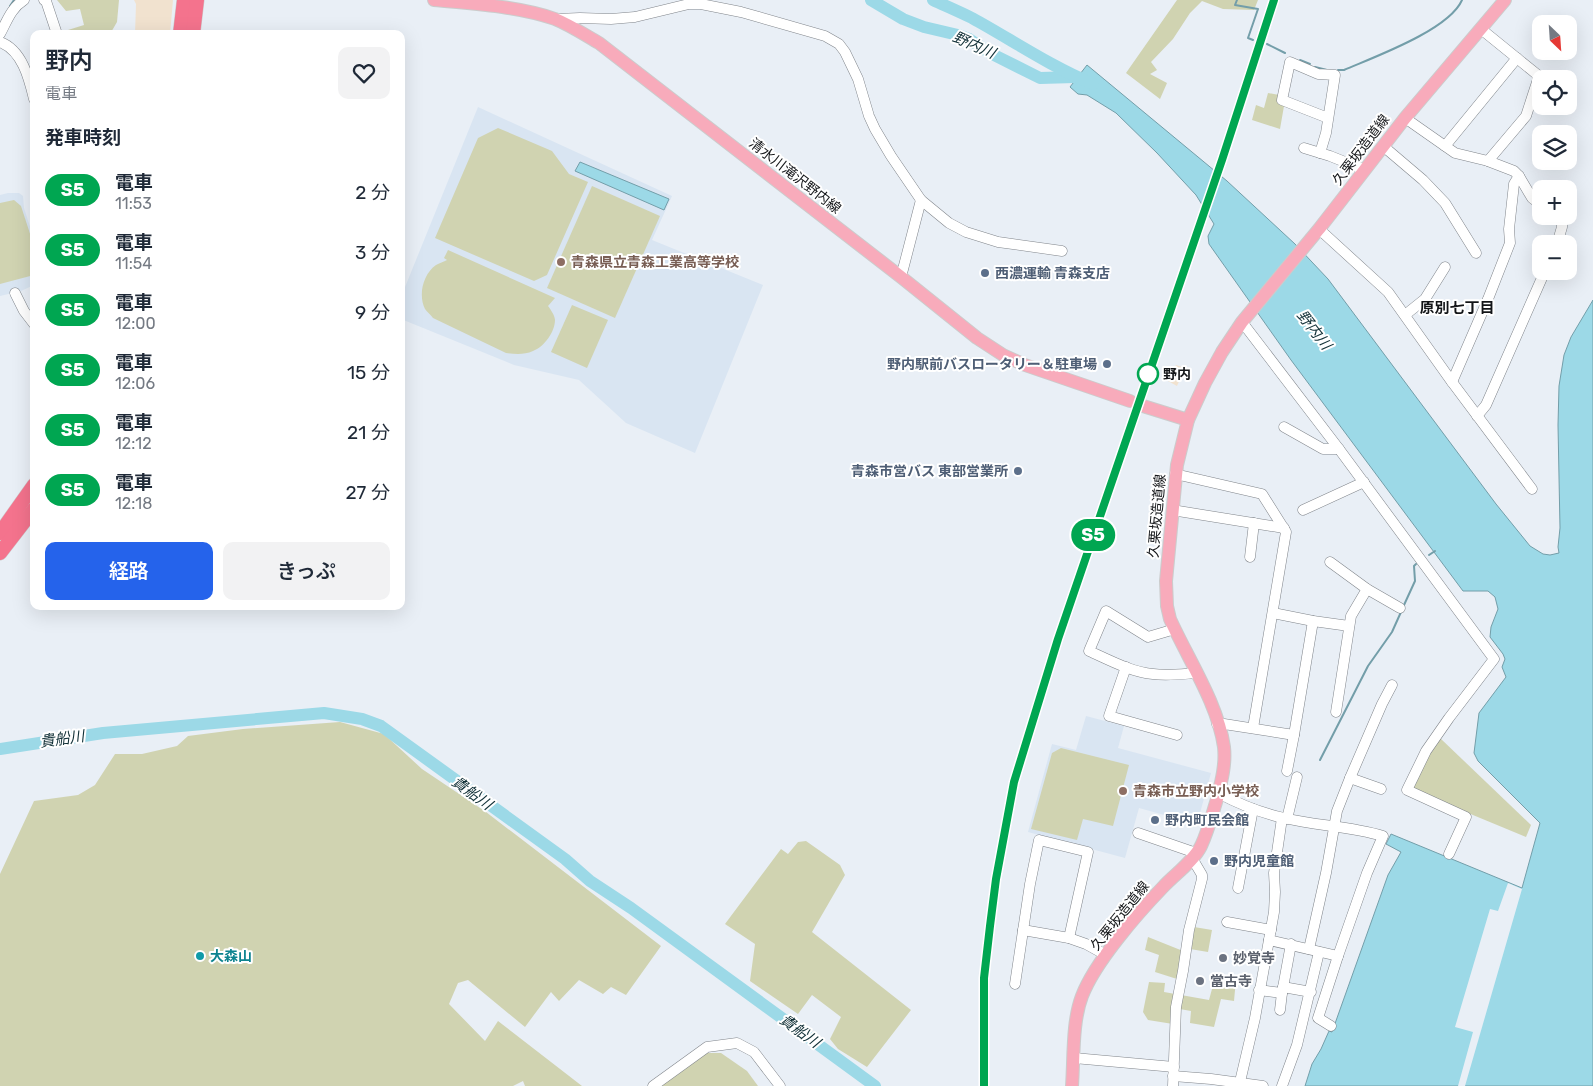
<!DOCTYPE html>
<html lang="ja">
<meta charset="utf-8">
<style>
body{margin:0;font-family:Rubik,"Noto Sans JP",sans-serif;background:#f2f2f3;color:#1f2937;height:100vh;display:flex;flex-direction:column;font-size:19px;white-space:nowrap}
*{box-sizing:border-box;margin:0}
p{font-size:16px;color:#747a83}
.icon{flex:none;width:28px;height:28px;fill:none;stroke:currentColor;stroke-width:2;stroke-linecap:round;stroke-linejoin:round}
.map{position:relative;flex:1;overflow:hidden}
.drawer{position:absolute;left:30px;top:30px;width:375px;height:580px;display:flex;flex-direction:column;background:#fff;border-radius:10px;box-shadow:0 5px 20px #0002}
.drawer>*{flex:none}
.badge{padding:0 10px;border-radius:16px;font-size:18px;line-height:32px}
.needle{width:32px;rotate:155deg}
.tools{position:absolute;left:1532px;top:15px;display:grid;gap:10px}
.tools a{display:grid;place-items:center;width:45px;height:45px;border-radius:10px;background:#fff;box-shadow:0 5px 20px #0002;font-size:25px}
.map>.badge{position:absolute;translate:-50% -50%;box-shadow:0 0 0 2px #fff}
h2{padding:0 15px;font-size:19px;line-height:45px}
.round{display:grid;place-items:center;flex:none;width:52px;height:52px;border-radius:10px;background:#f2f2f3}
.summary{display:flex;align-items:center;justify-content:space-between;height:85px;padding:0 15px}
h1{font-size:24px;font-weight:600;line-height:38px}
.button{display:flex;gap:10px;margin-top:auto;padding:10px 15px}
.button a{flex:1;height:58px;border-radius:10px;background:#2563eb;color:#fff;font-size:20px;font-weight:600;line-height:58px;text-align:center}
.button a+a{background:#f2f2f3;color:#1f2937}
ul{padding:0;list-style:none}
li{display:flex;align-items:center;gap:15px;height:60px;padding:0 15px}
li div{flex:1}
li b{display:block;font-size:19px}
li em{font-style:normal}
li .badge{min-width:55px;font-weight:700;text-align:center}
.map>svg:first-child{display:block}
.commercial{fill:#f1e2cf}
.built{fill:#d9e5f2}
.green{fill:#d0d3b1}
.water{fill:#9cd9e7;stroke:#739ea9}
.pier{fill:#e9eff6}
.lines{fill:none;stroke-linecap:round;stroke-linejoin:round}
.stream{stroke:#739ea9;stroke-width:2}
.river{stroke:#9cd9e7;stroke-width:12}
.minor-casing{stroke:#80858b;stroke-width:11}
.major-casing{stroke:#cbcccc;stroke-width:14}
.highway-casing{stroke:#cbcccc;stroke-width:15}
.minor{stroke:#fff;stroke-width:10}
.major{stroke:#f8abbb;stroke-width:12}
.highway{stroke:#f4738d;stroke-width:14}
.rail-casing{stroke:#6d7075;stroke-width:4}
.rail{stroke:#fff;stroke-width:2;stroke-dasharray:5.5;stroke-linecap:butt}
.line-casing{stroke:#fff;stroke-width:11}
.line{stroke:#00a651;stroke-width:8}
.education-dot{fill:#8d6e63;stroke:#fff;stroke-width:2}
.service-dot{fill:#5c6f8a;stroke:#fff;stroke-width:2}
.stop-dot{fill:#fff;stroke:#00a651;stroke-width:2.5}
.culture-dot{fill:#0f9aa8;stroke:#fff;stroke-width:2}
.worship-dot{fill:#6b7280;stroke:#fff;stroke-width:2}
.labels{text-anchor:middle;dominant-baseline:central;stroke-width:4;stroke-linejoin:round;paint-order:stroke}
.street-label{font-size:14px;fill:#131518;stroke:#fff}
.education-label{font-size:14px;font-weight:bold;fill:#785e54;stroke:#fff;text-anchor:start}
.service-label{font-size:14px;font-weight:bold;fill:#4e5e75;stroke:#fff;text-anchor:start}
.stop-label{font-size:14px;font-weight:bold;fill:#131518;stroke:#fff;text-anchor:start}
.culture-label{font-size:14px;font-weight:bold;fill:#0d838f;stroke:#fff;text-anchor:start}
.worship-label{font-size:14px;font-weight:bold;fill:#5b616d;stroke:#fff;text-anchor:start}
.water-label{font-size:15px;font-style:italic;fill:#102f36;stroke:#fff}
.neighbourhood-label{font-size:15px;font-weight:bold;fill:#131518;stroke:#fff}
</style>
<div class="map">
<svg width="1593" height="1086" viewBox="0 0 1593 1086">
<rect width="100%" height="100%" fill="#e9eff6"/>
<!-- commercial -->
<g class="commercial">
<polygon points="134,0 173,0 170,34 135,34 136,4"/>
<polygon points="1176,365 1185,368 1177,386 1168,381"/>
</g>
<!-- built -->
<g class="built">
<polygon points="478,107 672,196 652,240 763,285 695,453 626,423 579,380 514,365 401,319 401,297"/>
<polygon points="8,193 19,193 23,196 24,208 34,239 34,285 21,291 0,296 0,195"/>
<polygon points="1086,716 1124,726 1118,748 1211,773 1197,824 1139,808 1125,858 1028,832 1052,744 1076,750"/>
</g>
<!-- green -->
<g class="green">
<polygon points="57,0 119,0 117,22 110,34 69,34 68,30 84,25 80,9 66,11"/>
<polygon points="1177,0 1258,0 1254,10 1223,9 1202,1 1190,13 1173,39 1151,62 1157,70 1150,74 1167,83 1160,99 1126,73"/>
<polygon points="1268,93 1279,95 1278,103 1284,106 1280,129 1252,120 1256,105 1264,108"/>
<polygon points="498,128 552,151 569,174 588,182 547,275 534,281 435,238 478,138"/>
<polygon points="592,186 660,216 615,318 547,288"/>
<polygon points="14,200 21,206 34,246 34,275 0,284 0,203"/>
<path d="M448,250L555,298L548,306C551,310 555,316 555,320C555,332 544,347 533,351C524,355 515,354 506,353L433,318C431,315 427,312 425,309C418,295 423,274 436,265C439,263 444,262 447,260L444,258Z"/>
<polygon points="572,305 608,320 587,368 551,352"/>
<polygon points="340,722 384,734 422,769 486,812 661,946 626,995 611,987 603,994 579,980 559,1001 551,992 525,1027 468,980 458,983 449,1004 485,1041 498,1021 582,1086 525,1086 523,1081 513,1086 0,1086 0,874 34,801 78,795 95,785 115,754 142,754 177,746 188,736 243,729"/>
<polygon points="1440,738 1531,825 1526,837 1415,791 1413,786 1433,747"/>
<polygon points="1061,748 1129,765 1113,826 1083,819 1077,840 1031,829 1052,753"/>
<polygon points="806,841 840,865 845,875 812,932 911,1010 867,1067 838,1049 830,1039 841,1017 812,995 798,1014 750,981 755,944 725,924 781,849 788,854 798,842"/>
<polygon points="1194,927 1212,930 1208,952 1190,949"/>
<polygon points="1148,937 1183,951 1177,979 1155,972 1159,955 1145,950"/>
<polygon points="1224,976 1236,979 1234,1001 1221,999 1214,1027 1190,1023 1191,1011 1174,1008 1173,1024 1148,1020 1143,1012 1149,982 1165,983 1164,992 1209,1000 1215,978 1223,978"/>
<polygon points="705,1053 721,1053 747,1071 758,1086 655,1086"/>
</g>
<!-- water -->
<g class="water">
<polygon points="1087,65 1227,181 1295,244 1328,279 1496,504 1530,546 1543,554 1550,555 1559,553 1558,547 1560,528 1558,425 1559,386 1564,355 1571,337 1593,300 1593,1086 1305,1086 1312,1064 1321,1049 1329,1031 1332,1032 1388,875 1401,852 1386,844 1391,834 1522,888 1540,823 1478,761 1474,753 1479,713 1506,677 1502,667 1505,659 1503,654 1490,637 1491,627 1498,609 1495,597 1488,591 1463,591 1291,360 1209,244 1208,236 1214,224 1196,195 1157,153 1116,113 1087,95 1078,94 1070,87"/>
<polygon points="580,162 669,199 664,210 575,171"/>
</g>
<!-- pier -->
<polygon class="pier" points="1508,883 1522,889 1465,1086 1458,1086 1473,1032 1455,1027 1490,909 1498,911"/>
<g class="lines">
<!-- stream -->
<g class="stream">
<polyline points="1237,0 1235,5 1258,9 1248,38 1253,40"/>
<polyline points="10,6 14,0"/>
<polyline points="1267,44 1285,53"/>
<polyline points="1300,60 1310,64"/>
<polyline points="1315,67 1327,70"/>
<path d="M1338,70H1344C1374,57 1449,30 1462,0"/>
<polyline points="1429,555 1435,551"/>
<polyline points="1404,605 1415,581 1414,566 1416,564"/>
<polyline points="1320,760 1368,666 1392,632 1401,612"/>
</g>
<!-- river -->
<g class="river">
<polyline points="871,0 903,19 924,27 958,35 969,39 990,53 1040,78 1075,77"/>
<path d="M933,0C946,6 960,12 972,18C1012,40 1050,66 1093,84"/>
<polyline points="0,749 103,733 324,713 362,719 381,726 565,859 590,881 631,908 875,1086"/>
</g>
<!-- minor casing -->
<g class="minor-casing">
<g id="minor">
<polyline points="44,0 46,1 57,34"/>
<polyline points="557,19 580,18 611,19 635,17 689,4 701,4 741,12 825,36 839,44 845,52 858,79 869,116 875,129 891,156 921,200 949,223 966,232 998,242 1062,251"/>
<polyline points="1481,29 1539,76 1526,116 1488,161"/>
<path d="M0,34C7,21 11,8 24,0"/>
<path d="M0,42C22,50 29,78 34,99"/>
<polyline points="1405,118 1455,153 1488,161 1514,171 1519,176 1532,198 1541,205"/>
<polyline points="1383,146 1423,180 1445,203 1476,253"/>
<polyline points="1445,146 1517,58"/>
<polyline points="1304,148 1330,156 1365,170"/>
<polyline points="1320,153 1326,133 1335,75 1318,74 1290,62 1282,100 1328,118"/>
<polyline points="1555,216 1562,222 1562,227 1557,244"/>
<polyline points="1319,229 1388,292 1452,382 1532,489"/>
<polyline points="901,277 921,200"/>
<polyline points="15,293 24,311 34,324"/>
<polyline points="1405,315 1425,299 1445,267"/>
<polyline points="1242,322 1339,449 1494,659 1449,718 1426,751 1407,790 1466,817 1449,854"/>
<polyline points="1452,382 1488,299 1510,243 1509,229 1514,184 1519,176"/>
<polyline points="1477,416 1486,405 1545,271"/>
<polyline points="1284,427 1323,449 1339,449"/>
<polyline points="1175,474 1262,494 1286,532 1253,728"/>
<polyline points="1172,510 1284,528"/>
<polyline points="1303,510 1364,482"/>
<polyline points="1250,557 1254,523"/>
<polyline points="1330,562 1367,589 1400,608"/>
<polyline points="1273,613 1313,621 1349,626"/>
<path d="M1175,629L1148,637L1106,611L1089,651C1109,660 1131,672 1153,674C1167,676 1182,674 1196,673"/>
<polyline points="1126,667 1109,716 1177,735"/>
<polyline points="1336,712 1351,616 1367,589"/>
<polyline points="1217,724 1224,724 1294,735 1313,621"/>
<polyline points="1287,771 1294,735"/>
<polyline points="1350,778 1381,789"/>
<path d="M1218,793C1239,804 1261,813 1284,818C1317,826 1350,826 1383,836L1367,873L1338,956L1269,940"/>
<polyline points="1287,819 1297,777"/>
<polyline points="1138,833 1196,853"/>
<polyline points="1238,888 1253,809"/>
<polyline points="1227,922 1271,930"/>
<polyline points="1023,930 1069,938 1086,944 1106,955"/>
<polyline points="1309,949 1326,873 1337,811 1350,778 1382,704 1392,685"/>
<polyline points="1015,984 1030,884 1039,840 1088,852 1069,938"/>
<polyline points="1283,987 1311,992"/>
<polyline points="1259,990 1282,993 1291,944"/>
<polyline points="1280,1010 1282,993"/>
<polyline points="1331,1026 1318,1018 1338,956"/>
<polyline points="1074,1058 1174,1067"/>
<polyline points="1173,1076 1211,1079 1263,1086"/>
<polyline points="653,1086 707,1047 737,1043 754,1052 780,1086"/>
<polyline points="1173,1086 1176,1007 1183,971 1189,930 1202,879 1202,875 1192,858"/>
<polyline points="1239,1086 1255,1018 1274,912 1275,892 1274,873 1282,818"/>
<polyline points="1282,1086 1297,1045 1319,952"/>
</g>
</g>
<!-- major casing -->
<g class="major-casing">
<g id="major">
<path d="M434,0C474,4 517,6 555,19C570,25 585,35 599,43L901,277L977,338L1003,355L1025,365L1130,401"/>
<polyline points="1143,406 1188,420"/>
<path d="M1072,1086C1074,1058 1072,1022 1082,996C1095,962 1137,914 1163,887C1175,874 1193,862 1201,846C1208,831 1212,815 1217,799C1221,783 1226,765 1224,747C1218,704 1188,659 1170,619L1167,606L1166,581L1177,465L1188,420L1205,383L1222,352L1242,322L1319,229L1405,118L1505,0"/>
</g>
</g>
<!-- highway casing -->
<g class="highway-casing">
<g id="highway">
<polyline points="180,34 184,0"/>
<polyline points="193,34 197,0"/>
<polyline points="0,533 34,485"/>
<polyline points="0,553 34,509"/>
</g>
</g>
<!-- minor -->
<use href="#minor" class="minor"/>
<!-- major -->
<use href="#major" class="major"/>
<!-- highway -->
<use href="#highway" class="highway"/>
<!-- rail casing -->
<g class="rail-casing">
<polyline id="rail" points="984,1086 985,977 990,927 996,879 1015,782 1058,639 1222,160 1274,0"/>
</g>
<!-- rail -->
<use href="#rail" class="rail"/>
</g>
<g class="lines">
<!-- line casing -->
<g class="line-casing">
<polyline id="line" points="984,1086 984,978 990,926 996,879 1014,782 1058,639 1222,160 1274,0"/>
</g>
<!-- line -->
<use href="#line" class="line"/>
</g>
<!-- markers -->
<g class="education-dot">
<circle cx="561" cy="262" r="5"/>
<circle cx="1123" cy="791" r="5"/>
</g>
<g class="service-dot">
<circle cx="985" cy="273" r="5"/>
<circle cx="1107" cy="364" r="5"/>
<circle cx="1018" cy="471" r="5"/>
<circle cx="1155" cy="820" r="5"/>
<circle cx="1214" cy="861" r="5"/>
</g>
<circle class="stop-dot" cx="1148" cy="374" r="10"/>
<circle class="culture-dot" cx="200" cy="956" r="5"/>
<g class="worship-dot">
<circle cx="1223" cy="958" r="5"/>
<circle cx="1200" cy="981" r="5"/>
</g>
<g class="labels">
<!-- street labels -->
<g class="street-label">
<text transform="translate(1361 150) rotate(-53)">久栗坂造道線</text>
<text transform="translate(795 176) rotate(38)">清水川滝沢野内線</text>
<text transform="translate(1157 516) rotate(-85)">久栗坂造道線</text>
<text transform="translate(1120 916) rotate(-51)">久栗坂造道線</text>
</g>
<!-- education labels -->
<g class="education-label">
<text x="571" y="262">青森県立青森工業高等学校</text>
<text x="1133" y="791">青森市立野内小学校</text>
</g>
<!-- service labels -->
<g class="service-label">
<text x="995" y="273">西濃運輸 青森支店</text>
<text x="1097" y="364" text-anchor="end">野内駅前バスロータリー＆駐車場</text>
<text x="1008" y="471" text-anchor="end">青森市営バス 東部営業所</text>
<text x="1165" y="820">野内町民会館</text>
<text x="1224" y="861">野内児童館</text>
</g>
<!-- stop labels -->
<g class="stop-label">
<text x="1163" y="374">野内</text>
</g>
<!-- culture labels -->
<g class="culture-label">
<text x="210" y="956">大森山</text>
</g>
<!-- worship labels -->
<g class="worship-label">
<text x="1233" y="958">妙覚寺</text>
<text x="1210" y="981">當古寺</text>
</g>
<!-- water labels -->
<g class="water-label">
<text transform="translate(974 45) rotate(24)">野内川</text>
<text transform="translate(1314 330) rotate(52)">野内川</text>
<text transform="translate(62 739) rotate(-8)">貴船川</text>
<text transform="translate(472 793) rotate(36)">貴船川</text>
<text transform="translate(800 1031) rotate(36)">貴船川</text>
</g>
<!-- neighbourhood labels -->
<g class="neighbourhood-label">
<text x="1457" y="308">原別七丁目</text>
</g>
</g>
</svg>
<div class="tools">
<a><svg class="needle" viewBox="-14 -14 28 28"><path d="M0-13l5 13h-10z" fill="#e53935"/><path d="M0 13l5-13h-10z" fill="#747a83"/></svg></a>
<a><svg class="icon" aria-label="locate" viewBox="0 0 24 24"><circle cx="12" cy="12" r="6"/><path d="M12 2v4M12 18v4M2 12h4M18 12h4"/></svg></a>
<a><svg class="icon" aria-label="layers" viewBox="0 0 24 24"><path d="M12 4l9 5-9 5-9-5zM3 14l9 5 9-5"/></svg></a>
<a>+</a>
<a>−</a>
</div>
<b class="badge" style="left:1093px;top:535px;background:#00a651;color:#fff">S5</b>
<section class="drawer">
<div class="summary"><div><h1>野内</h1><p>電車</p></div><a class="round"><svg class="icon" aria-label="heart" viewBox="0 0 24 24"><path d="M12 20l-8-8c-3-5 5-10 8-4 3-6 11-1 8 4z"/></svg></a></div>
<h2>発車時刻</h2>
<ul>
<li><span class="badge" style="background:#00a651;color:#fff">S5</span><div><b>電車</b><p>11:53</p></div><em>2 分</em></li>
<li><span class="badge" style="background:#00a651;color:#fff">S5</span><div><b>電車</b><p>11:54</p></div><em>3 分</em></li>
<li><span class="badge" style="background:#00a651;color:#fff">S5</span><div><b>電車</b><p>12:00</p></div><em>9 分</em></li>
<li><span class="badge" style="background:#00a651;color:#fff">S5</span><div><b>電車</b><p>12:06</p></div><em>15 分</em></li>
<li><span class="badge" style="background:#00a651;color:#fff">S5</span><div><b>電車</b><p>12:12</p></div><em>21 分</em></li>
<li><span class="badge" style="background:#00a651;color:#fff">S5</span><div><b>電車</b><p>12:18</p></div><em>27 分</em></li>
</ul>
<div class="button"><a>経路</a><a>きっぷ</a></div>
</section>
</div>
